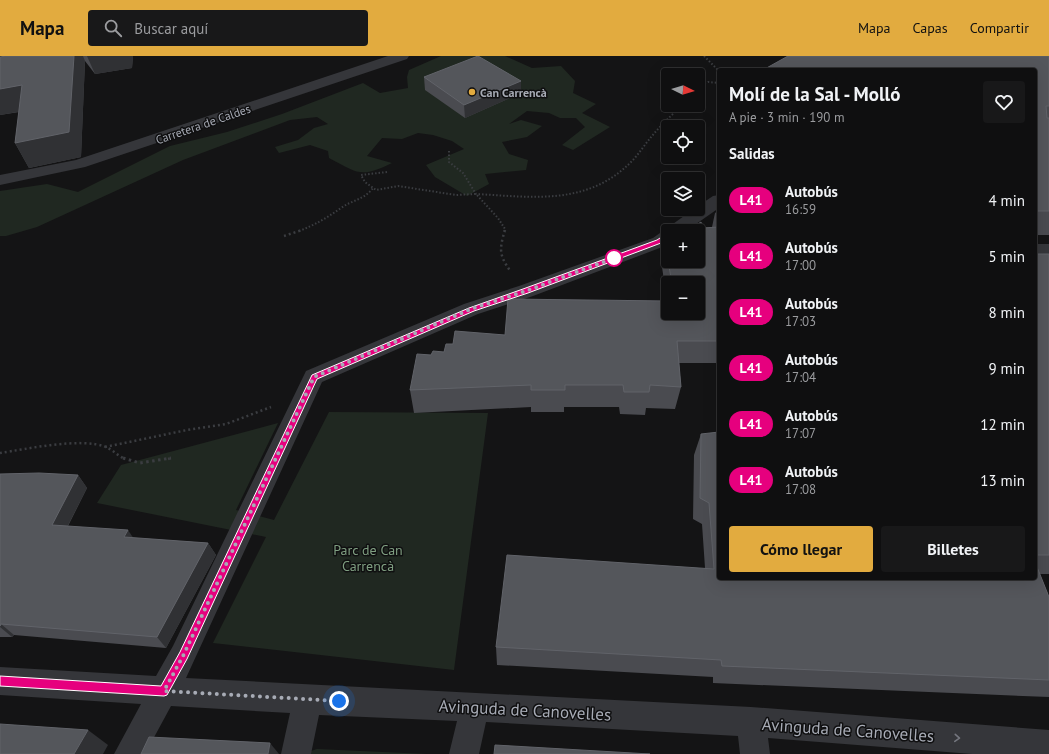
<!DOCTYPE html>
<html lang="es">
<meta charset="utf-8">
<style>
body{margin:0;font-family:"PT Sans",sans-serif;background:#181819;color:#f1f3f6;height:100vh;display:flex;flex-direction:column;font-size:15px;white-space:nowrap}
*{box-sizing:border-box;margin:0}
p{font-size:13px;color:#9b9c9f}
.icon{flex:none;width:22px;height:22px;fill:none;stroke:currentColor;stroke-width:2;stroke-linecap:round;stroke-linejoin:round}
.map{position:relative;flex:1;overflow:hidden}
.drawer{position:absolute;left:717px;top:12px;width:320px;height:512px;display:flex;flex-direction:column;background:#0f0f10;border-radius:4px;box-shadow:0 4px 16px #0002,0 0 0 1px #2f2f30}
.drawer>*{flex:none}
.badge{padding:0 8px;border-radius:13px;font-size:14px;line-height:26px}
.needle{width:26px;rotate:95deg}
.tools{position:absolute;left:661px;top:12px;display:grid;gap:8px}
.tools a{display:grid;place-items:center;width:44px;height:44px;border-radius:4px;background:#0f0f10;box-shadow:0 4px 16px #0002,0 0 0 1px #2f2f30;font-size:20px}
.you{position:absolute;width:20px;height:20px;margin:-10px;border:3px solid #fff;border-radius:50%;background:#1a73e8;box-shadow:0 0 0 6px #1a73e833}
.map>.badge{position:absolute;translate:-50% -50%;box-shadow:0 0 0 2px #fff}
h2{padding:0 12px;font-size:15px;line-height:36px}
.round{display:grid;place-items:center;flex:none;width:42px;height:42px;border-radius:4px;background:#181819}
.summary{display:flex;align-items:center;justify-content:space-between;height:68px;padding:0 12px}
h1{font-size:19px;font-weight:700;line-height:30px}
.primary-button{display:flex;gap:8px;margin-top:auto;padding:8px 12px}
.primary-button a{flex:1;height:46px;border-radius:4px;background:#e2ab3f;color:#111;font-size:16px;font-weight:700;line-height:46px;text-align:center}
.primary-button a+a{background:#181819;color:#f1f3f6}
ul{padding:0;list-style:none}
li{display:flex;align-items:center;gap:12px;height:56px;padding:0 12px}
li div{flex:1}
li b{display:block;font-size:15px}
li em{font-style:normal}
li .badge{min-width:44px;font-weight:700;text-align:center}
header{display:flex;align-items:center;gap:24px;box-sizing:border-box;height:56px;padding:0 20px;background:#e2ab3f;color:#111}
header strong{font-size:19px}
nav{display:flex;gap:22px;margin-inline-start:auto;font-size:14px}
.search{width:280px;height:36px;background:#181819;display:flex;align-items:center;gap:10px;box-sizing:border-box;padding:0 14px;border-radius:4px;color:#9b9c9f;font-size:15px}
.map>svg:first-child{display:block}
.green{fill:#202821}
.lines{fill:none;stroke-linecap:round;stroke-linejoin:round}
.path-far2{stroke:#3b3d41;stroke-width:2;stroke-dasharray:1.5 2;stroke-linecap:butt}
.path-far1{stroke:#3b3d41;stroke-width:2.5;stroke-dasharray:2 3;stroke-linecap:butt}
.path{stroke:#3b3d41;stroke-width:3;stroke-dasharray:2.5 3.5;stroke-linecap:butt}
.minor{fill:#35363a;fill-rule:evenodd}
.wall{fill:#4a4b50;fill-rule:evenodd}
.shaded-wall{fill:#303134}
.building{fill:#54565b;stroke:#616369}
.oneway{stroke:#74767e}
.line{fill:#e6007e;stroke:#fff}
.walk{stroke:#a7abb5;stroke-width:4;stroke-dasharray:0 7.2}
.poi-dot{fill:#e2ab3f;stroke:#0f0f10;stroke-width:1.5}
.stop-dot{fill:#fff;stroke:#e6007e;stroke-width:2}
.labels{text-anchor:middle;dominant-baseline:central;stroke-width:3;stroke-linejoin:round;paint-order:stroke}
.far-poi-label{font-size:12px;font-weight:bold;fill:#a7abb5;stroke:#0f0f10;text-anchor:start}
.far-street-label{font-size:12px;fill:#a7abb5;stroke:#0f0f10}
.park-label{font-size:14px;fill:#7f9e81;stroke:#0f0f10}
.near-street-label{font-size:17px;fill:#a7abb5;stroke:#0f0f10}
</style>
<header>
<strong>Mapa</strong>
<div class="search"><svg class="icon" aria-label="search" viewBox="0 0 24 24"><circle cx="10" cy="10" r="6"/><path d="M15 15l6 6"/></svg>Buscar aquí</div>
<nav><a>Mapa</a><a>Capas</a><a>Compartir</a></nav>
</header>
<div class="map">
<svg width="1049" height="698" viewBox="0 0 1049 698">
<rect width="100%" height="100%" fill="#141415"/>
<!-- green -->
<g class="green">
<path d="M441,0H505L532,12L561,10L575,25L573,37L596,48L582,57L610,71L573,94L562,89L585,71L576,62H560L549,57L527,55L509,68L521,64L542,70L527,81L502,86L509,98L528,104L526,114L485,118L489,128L467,140L435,121L426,109L464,93L452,85L433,79L418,77L402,83L382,82L367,100L392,107C361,122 359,118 329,102L328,95L310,89L279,97L275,91L298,84L314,72L328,68L317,61L290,64L183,104L37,171L6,180H0V135L47,128L78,136L170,90L227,76L282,58L363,27L380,37L408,32L407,21L409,14Z"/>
<polygon points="329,356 488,357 454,614 213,587 266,481 97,447 121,409 278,367 236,454 274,464"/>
<polygon points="317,693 427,698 308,698 308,696"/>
</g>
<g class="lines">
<!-- path-far2 -->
<g class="path-far2">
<polyline points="704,0 719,15"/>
<polyline points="698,30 708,26 719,27"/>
<path d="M449,95V106L463,117L476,138C533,141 587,150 631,106C639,98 645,88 652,80C661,69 672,59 682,49"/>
<polyline points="387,116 361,119 365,126 376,134 398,130 456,139 476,138 498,162 505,173 504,175"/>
<path d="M299,175C315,169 328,161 341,152C352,144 364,144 373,132"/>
</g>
<!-- path-far1 -->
<g class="path-far1">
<path d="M505,174C499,194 499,199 511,216"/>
<polyline points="284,180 302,174"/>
<polyline points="105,391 187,374 226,368 271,351"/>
<path d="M0,397C27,393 81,381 106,391C113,394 118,400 125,403"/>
<polyline points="168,403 171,402"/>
</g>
<!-- path -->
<polyline class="path" points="123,402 140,407 171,402"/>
<!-- minor -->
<g class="minor">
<polygon points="388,0 409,0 407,3 85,111 0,129 0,119 76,104"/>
<polygon points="719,139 719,152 686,175 668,175 668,188 665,190 533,240 478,258 322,326 186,622 751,651 1049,674 1049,698 972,698 768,682 770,698 740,698 738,680 486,666 479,698 449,698 457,665 319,659 311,698 281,698 290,657 171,650 145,698 114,698 141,648 0,639 0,611 156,620 173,590 306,315 464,248 519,230 653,182 694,153 698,153 698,150 713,140"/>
<rect x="1035" y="188" width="14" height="12"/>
</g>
</g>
<!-- wall -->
<g class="wall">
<polygon points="6,0 133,0 132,12 95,18 85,5 81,101 29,112 15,87 19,56 0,59 0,1"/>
<polygon points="1049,0 1049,179 1035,179 1035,14"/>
<polygon points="424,21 521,25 521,37 465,62 425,34"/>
<path d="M719,154V307H679L681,331L675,353L646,352L645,359L620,358L619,351H564V356H531V351L414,357L410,334L431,299L444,296L453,288L505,279L667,245L662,211L666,188L668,205L703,172L712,171L715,157ZM668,227H698L668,257Z"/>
<polygon points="1035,198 1049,198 1049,518 1040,518 1049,541 1049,641 713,627 713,621 497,609 496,591 705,512 702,468 693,463 694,399 701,378 1035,522"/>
<polygon points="0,418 78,419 87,432 68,470 134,482 208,487 216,499 166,592 14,579 12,581 0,581"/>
</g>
<!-- shaded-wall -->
<g class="shaded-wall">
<polygon points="74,0 83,0 85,5 81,101 29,112 15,87"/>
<polygon points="87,0 133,0 132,12 95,18"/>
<polygon points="521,25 521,37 465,62 464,49"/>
<polygon points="22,29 35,53 0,59 0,33"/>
<polygon points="78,419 87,432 62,481 52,469"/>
<polygon points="128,474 136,486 124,481"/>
<polygon points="208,487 216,499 166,592 157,581"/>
<polygon points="1,568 14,579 12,581 0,571"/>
<polygon points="88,674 108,689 103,698 74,698"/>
<polygon points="270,687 279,698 268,698"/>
</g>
<!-- building -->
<g class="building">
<polygon points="6,0 74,0 69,76 15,87 22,29 0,33 0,1"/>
<polygon points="478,0 521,25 464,49 424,21"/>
<polygon points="788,0 1049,0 1049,50 1046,50 1047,62 1049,62 1049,155 1035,155 1035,14 763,14"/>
<polygon points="701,166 703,172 719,171 719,285 677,285 681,331 650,329 649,336 624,336 623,329 565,329 565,334 531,334 531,329 410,334 417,298 431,299 433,295 444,296 446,288 453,288 455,275 505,279 508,243 668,245 668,257 698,257 698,227 672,227 668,205 698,205 698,175 687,175"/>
<polygon points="668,187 668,202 666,188"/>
<rect x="1035" y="198" width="14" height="301"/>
<polygon points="719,376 719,522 1035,522 1035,506 1049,541 1049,624 722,610 721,604 496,591 507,499 714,513 709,447 700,442 701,378"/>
<polygon points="39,417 78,419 52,469 128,474 124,481 208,487 157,581 1,568 0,570 0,418"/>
<polygon points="0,668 88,674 74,698 0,698"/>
<polygon points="149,681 270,687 268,698 141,698"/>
<polygon points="495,689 650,698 494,698"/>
</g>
<!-- one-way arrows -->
<defs><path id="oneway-chevron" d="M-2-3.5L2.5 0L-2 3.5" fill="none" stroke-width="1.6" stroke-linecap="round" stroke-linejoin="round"/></defs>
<use class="oneway" href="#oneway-chevron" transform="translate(957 682) rotate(4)"/>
<!-- line -->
<polygon class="line" points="666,178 671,179 661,187 528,237 474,255 317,323 187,603 167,639 164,640 0,630 0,620 161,630 180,596 312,319 469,252 523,233 657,184"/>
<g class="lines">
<!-- walk -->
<polyline class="walk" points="339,645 164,635 183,600 314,321 471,253 526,235 614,202"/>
</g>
<!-- markers -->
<circle class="poi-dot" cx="472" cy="36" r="4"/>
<circle class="stop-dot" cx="614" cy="202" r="8"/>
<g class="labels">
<!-- far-poi labels -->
<g class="far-poi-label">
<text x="480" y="36">Can Carrencà</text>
</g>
<!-- far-street labels -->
<g class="far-street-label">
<text transform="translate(203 68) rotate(-19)">Carretera de Caldes</text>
</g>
<!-- park labels -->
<g class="park-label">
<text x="368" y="494">Parc de Can<tspan x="368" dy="16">Carrencà</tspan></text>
</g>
<!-- near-street labels -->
<g class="near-street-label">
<text transform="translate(525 654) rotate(3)">Avinguda de Canovelles</text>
<text transform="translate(848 674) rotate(4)">Avinguda de Canovelles</text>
</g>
</g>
</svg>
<div class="tools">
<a><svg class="needle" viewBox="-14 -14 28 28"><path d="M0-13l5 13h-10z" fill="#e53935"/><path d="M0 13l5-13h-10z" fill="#9b9c9f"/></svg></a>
<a><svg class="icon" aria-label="locate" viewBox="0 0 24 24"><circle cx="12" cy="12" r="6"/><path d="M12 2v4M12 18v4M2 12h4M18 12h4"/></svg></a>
<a><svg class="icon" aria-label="layers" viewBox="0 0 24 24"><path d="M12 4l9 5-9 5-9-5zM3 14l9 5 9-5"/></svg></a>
<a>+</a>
<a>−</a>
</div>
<div class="you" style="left:339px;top:645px"></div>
<section class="drawer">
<div class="summary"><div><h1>Molí de la Sal - Molló</h1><p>A pie · 3 min · 190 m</p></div><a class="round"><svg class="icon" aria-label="heart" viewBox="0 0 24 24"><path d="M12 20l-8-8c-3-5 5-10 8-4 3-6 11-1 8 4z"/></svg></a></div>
<h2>Salidas</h2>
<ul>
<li><span class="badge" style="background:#e6007e;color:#fff">L41</span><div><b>Autobús</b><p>16:59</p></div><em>4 min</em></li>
<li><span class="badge" style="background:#e6007e;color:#fff">L41</span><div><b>Autobús</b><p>17:00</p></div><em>5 min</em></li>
<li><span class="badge" style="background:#e6007e;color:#fff">L41</span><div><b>Autobús</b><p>17:03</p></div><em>8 min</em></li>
<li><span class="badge" style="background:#e6007e;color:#fff">L41</span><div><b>Autobús</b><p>17:04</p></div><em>9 min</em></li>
<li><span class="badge" style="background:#e6007e;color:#fff">L41</span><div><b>Autobús</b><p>17:07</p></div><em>12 min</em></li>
<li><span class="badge" style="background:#e6007e;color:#fff">L41</span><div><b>Autobús</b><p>17:08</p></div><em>13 min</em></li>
</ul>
<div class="primary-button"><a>Cómo llegar</a><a>Billetes</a></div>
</section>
</div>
